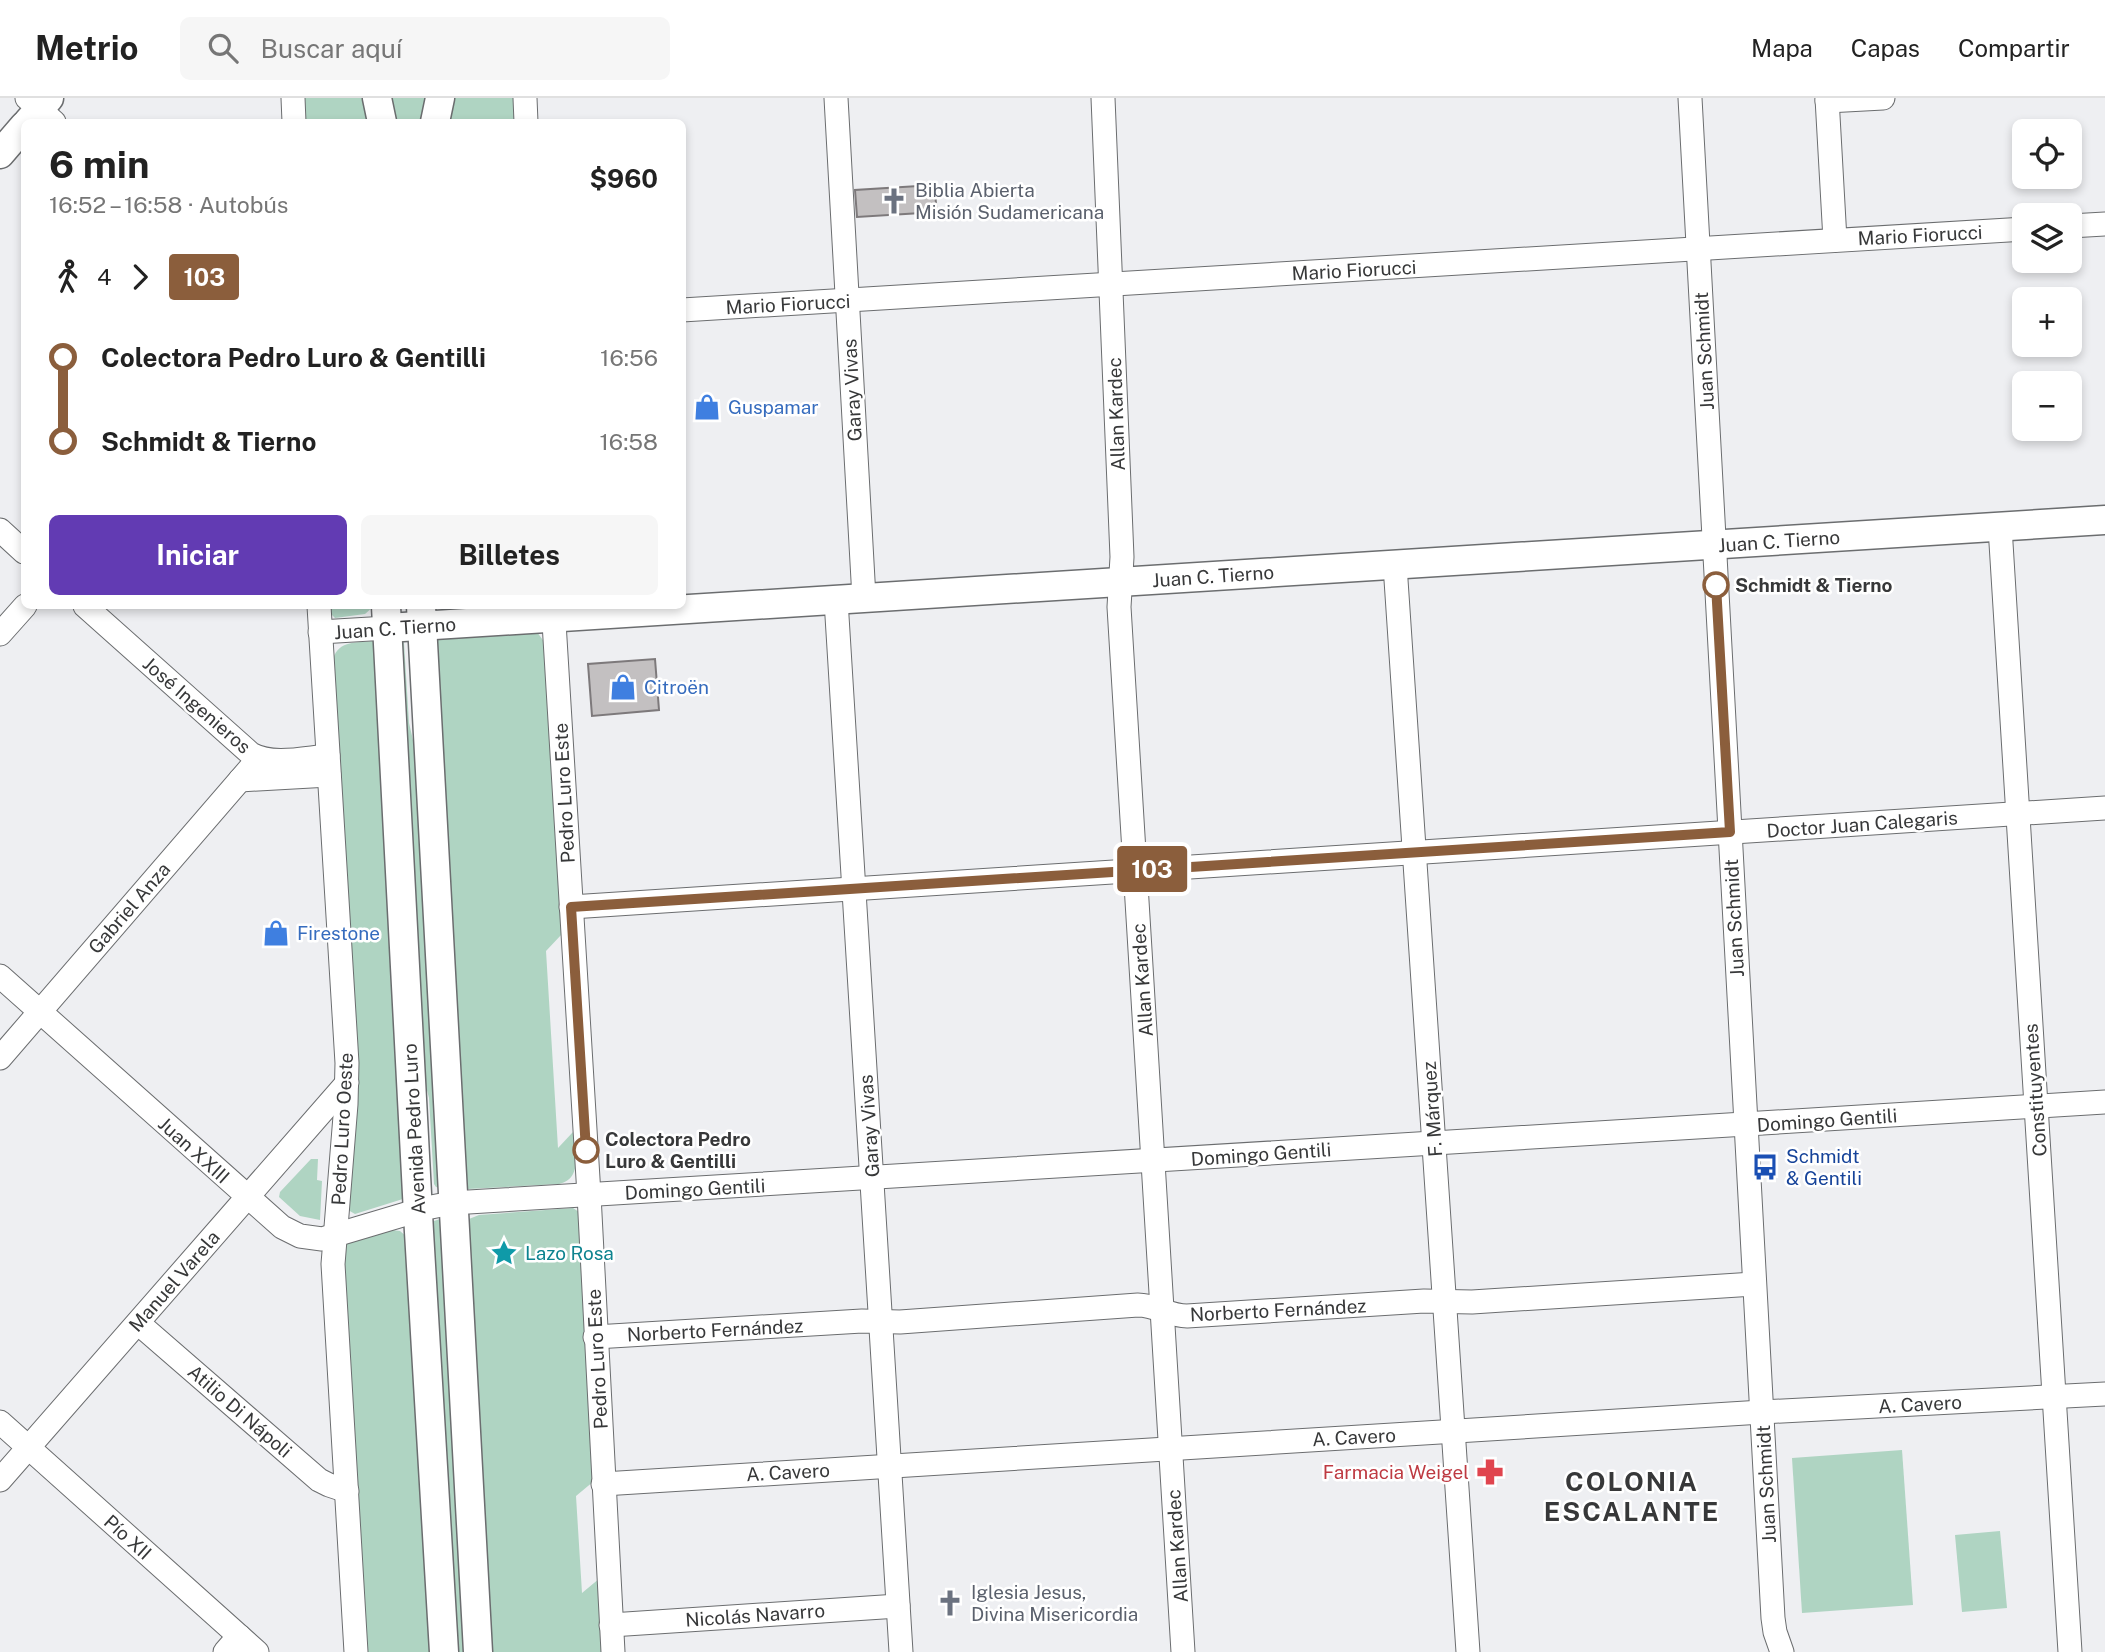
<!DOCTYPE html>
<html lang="es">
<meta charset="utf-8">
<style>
body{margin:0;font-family:"Public Sans",sans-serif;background:#f6f6f6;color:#222;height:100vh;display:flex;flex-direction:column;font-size:26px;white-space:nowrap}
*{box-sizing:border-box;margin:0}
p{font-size:23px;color:#767676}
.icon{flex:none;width:38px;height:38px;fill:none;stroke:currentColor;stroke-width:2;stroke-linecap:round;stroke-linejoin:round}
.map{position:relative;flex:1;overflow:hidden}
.side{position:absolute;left:21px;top:21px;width:665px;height:490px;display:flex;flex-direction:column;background:#fff;border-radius:10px;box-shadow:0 4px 10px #0003}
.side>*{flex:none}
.badge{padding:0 14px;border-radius:5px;font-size:24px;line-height:46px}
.controls{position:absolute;left:2012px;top:21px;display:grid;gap:14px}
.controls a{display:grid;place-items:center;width:70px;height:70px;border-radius:10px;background:#fff;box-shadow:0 4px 10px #0003;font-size:35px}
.map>.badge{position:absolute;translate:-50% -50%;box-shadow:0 0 0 4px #fff}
.legs{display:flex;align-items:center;gap:10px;height:77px;padding:0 28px;font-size:23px}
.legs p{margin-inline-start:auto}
.summary{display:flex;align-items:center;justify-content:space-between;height:119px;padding:0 28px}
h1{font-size:38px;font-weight:700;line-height:52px}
.action{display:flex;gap:14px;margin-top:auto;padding:14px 28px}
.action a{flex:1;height:80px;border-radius:10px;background:#623bb3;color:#fff;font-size:28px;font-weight:700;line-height:80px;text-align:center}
.action a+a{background:#f6f6f6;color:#222}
ul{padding:0 28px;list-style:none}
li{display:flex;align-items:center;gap:24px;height:84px;font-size:26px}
li i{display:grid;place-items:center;width:10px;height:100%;margin:0 9px;background:currentColor}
li i::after{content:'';width:18px;height:18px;margin:-9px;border:5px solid;border-radius:50%;background:#fff}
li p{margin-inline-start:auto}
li:first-child i{background:linear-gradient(#0000 50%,currentColor 0)}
li:last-child i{background:linear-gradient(currentColor 50%,#0000 0)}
header{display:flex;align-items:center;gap:42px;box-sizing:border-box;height:98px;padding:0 35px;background:#fff;border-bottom:2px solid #e0e0e0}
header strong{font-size:33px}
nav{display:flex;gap:38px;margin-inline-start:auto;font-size:24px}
.search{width:490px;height:63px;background:#f6f6f6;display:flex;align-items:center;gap:18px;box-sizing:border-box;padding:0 24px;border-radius:10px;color:#767676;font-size:26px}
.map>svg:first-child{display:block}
.green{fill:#afd4c2}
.building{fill:#c3c0c1;stroke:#7d797b;stroke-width:2}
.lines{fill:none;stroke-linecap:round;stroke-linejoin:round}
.minor-casing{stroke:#6b6d6f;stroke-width:25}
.major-casing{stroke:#6b6d6f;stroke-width:31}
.minor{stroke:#fff;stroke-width:23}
.major{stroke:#fff;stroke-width:28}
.line-1-casing{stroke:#fff;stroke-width:16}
.line-1{stroke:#8b5e3c;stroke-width:10}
.stop-1-dot{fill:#fff;stroke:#8b5e3c;stroke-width:3.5}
.labels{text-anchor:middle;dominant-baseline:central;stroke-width:5;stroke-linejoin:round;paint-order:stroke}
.worship-label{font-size:19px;fill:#5b616d;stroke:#fff;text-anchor:start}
.street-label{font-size:19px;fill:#373839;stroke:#fff}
.shop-label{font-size:19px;fill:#366cbe;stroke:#fff;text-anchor:start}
.stop-label{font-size:19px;font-weight:bold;fill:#373839;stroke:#fff;text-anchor:start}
.transit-label{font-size:19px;fill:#164399;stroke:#fff;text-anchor:start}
.culture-label{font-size:19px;fill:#0d838f;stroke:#fff;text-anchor:start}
.health-label{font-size:19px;fill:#be3a42;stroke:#fff;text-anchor:end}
.district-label{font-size:26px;font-weight:bold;letter-spacing:2px;fill:#373839;stroke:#fff}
</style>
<header>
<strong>Metrio</strong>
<div class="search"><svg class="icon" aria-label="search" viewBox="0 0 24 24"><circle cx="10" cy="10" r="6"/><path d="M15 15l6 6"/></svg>Buscar aquí</div>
<nav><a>Mapa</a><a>Capas</a><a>Compartir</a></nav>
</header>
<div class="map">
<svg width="2105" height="1554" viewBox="0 0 2105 1554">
<rect width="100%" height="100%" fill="#eeeff2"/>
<!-- green -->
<g class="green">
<polygon points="303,0 367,0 372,24 304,24"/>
<polygon points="386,0 427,0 423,24 391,24"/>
<polygon points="451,0 514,0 515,24 447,24"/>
<polygon points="330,508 374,508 365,516 335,520 331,516"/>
<path d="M537,534L545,545L562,836L546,853L558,1050L573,1034C575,1053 583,1081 559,1086L468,1091L463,1090L433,540Z"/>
<polygon points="397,542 402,543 404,545 409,625 420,672 440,1090 436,1089 434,1086 429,1000 421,969"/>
<path d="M373,543L376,544L406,1100L355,1116L348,1112L359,966L333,561C339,542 356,545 373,543Z"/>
<polygon points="311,1061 318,1061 317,1082 322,1083 320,1122 300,1118 279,1099 280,1094"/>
<polygon points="573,1110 579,1114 594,1383 576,1398 582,1495 600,1480 604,1554 487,1554 465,1125 469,1121 479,1117"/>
<polygon points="440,1121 443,1122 469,1554 452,1554 431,1124"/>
<polygon points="392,1132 400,1133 408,1140 434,1554 366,1554 344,1149 348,1144"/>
<polygon points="1902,1352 1913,1507 1802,1515 1792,1360"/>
<polygon points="2000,1433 2007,1510 1962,1514 1955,1437"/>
</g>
<!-- building -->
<g class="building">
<polygon points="934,87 937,114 857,119 855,92"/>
<polygon points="655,561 659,612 592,618 588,566"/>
</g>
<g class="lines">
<!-- minor casing -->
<g class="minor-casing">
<g id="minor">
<polyline points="27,0 54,24"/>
<polyline points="293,0 294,24"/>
<polyline points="525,0 526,24"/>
<polyline points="836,0 864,500"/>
<polyline points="1103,0 1122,459 1119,509 1183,1554"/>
<polyline points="1690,0 1773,1520 1775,1534 1782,1554"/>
<polyline points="1827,0 1835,142"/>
<polyline points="1827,3 1883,0"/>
<polyline points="2070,128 2105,126"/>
<polyline points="682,212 2025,131"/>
<polyline points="2000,429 2070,1554"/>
<polyline points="0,432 24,454"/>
<polyline points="1395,467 1468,1554"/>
<polyline points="836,502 901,1554"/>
<path d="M85,508L251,656C273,668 304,660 328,658"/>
<polyline points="319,508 347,965 346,1006 333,1166 356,1554"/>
<polyline points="553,508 589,1097 613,1554"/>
<polyline points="320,534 387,530"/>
<polyline points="0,536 25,508"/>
<polyline points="240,682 329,677"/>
<polyline points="571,809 2105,710"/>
<polyline points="0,878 282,1129 300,1138 322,1141 426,1110 452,1105 2105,1004"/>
<polyline points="0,960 259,660"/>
<polyline points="138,1225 319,1382 329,1387 347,1393"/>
<path d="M595,1239L862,1223L900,1224L1138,1207C1156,1207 1169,1218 1187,1218L1424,1203L1472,1204L1754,1186"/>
<polyline points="0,1324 257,1554"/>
<polyline points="0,1382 347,985"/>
<polyline points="603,1386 1762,1314 2105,1296"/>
<polyline points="611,1527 898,1508"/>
<polyline points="225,1554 239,1538"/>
</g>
</g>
<!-- major casing -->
<g class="major-casing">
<g id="major">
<polyline points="377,0 382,24"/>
<polyline points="28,24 49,0"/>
<polyline points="435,24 440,0"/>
<polyline points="0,56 24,28"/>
<polyline points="386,508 419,1134 444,1554"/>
<polyline points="421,508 478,1554"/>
<polyline points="387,530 2105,422"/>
</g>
</g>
<!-- minor -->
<use href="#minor" class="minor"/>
<!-- major -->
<use href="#major" class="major"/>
</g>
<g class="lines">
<!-- line-1 casing -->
<g class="line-1-casing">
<polyline id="line-1" points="586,1052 571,809 1730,734 1716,487"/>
</g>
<!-- line-1 -->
<use href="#line-1" class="line-1"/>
</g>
<!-- icons -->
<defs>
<g id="church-bare" transform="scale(2.1)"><path d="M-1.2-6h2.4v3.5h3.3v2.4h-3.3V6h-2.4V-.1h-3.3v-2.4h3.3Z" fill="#6b7280" stroke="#fff" stroke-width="2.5" paint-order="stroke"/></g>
<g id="shop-bare" transform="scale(2.1)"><path d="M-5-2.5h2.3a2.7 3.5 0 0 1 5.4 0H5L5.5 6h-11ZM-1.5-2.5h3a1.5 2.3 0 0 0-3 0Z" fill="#3f7fe0" stroke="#fff" stroke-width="2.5" paint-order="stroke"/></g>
<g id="bus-bare" transform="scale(2.1)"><path d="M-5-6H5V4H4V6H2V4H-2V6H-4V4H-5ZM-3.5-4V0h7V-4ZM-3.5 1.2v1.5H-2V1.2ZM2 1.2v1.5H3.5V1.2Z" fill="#1a4fb4" stroke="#fff" stroke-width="2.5" paint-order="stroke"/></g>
<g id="sight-bare" transform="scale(2.1)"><path d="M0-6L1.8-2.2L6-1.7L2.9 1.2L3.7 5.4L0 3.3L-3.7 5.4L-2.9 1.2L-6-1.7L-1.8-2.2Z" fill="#0f9aa8" stroke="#fff" stroke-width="2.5" paint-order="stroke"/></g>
<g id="pharmacy-bare" transform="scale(2.1)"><path d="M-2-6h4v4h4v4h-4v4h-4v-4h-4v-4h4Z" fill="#e0444e" stroke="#fff" stroke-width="2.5" paint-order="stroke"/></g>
</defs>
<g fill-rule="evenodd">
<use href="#church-bare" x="894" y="103"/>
<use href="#shop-bare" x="707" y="309"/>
<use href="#shop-bare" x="623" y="589"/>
<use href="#shop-bare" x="276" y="835"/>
<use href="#bus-bare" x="1765" y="1069"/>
<use href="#sight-bare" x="504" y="1155"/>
<use href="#pharmacy-bare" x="1490" y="1374"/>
<use href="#church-bare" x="950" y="1505"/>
</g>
<!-- markers -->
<g class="stop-1-dot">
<circle cx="1716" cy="487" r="12"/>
<circle cx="586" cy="1052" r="12"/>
</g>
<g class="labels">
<!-- worship labels -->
<g class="worship-label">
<text x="915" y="92">Biblia Abierta<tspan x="915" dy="22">Misión Sudamericana</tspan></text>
<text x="971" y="1494">Iglesia Jesus,<tspan x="971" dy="22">Divina Misericordia</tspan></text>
</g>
<!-- street labels -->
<g class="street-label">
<text transform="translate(1920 137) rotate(-3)">Mario Fiorucci</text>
<text transform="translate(1354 172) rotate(-3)">Mario Fiorucci</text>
<text transform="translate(788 206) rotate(-3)">Mario Fiorucci</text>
<text transform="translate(1704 253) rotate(-93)">Juan Schmidt</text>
<text transform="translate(852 292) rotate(-93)">Garay Vivas</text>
<text transform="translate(1116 316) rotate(-92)">Allan Kardec</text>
<text transform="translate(1779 443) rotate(-4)">Juan C. Tierno</text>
<text transform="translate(1213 478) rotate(-4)">Juan C. Tierno</text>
<text transform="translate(395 530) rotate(-4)">Juan C. Tierno</text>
<text transform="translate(197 607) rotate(41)">José Ingenieros</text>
<text transform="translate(564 695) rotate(-93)">Pedro Luro Este</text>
<text transform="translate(1862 726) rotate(-4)">Doctor Juan Calegaris</text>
<text transform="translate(129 810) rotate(-49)">Gabriel Anza</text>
<text transform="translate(1734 820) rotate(-93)">Juan Schmidt</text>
<text transform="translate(1142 882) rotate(-94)">Allan Kardec</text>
<text transform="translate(2035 992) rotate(-94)">Constituyentes</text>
<text transform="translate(1432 1011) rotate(-94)">F. Márquez</text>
<text transform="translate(1827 1022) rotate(-4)">Domingo Gentili</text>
<text transform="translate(869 1028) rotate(-94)">Garay Vivas</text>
<text transform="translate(342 1031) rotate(-87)">Pedro Luro Oeste</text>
<text transform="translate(414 1031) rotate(-93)">Avenida Pedro Luro</text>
<text transform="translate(194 1052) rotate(42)">Juan XXIII</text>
<text transform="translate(1261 1056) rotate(-4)">Domingo Gentili</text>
<text transform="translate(695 1091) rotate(-3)">Domingo Gentili</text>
<text transform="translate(174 1183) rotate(-49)">Manuel Varela</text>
<text transform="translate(1278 1212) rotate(-3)">Norberto Fernández</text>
<text transform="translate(715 1232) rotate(-3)">Norberto Fernández</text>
<text transform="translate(597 1261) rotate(-93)">Pedro Luro Este</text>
<text transform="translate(1920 1306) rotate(-3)">A. Cavero</text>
<text transform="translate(240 1313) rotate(41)">Atilio Di Nápoli</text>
<text transform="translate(1354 1339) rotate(-3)">A. Cavero</text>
<text transform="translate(788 1374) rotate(-3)">A. Cavero</text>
<text transform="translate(1766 1386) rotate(-93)">Juan Schmidt</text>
<text transform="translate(128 1439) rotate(42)">Pío XII</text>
<text transform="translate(1177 1448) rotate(-94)">Allan Kardec</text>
<text transform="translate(755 1517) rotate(-4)">Nicolás Navarro</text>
</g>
<!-- shop labels -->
<g class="shop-label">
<text x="728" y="309">Guspamar</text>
<text x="644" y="589">Citroën</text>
<text x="297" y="835">Firestone</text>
</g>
<!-- stop labels -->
<g class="stop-label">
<text x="1735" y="487">Schmidt &amp; Tierno</text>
<text x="605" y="1041">Colectora Pedro<tspan x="605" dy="22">Luro &amp; Gentilli</tspan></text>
</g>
<!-- transit labels -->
<g class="transit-label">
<text x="1786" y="1058">Schmidt<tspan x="1786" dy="22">&amp; Gentili</tspan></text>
</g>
<!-- culture labels -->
<g class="culture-label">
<text x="525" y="1155">Lazo Rosa</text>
</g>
<!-- health labels -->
<g class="health-label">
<text x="1469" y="1374">Farmacia Weigel</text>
</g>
<!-- district labels -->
<g class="district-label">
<text x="1632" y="1383">COLONIA<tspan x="1632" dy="30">ESCALANTE</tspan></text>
</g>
</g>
</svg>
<div class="controls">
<a><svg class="icon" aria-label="locate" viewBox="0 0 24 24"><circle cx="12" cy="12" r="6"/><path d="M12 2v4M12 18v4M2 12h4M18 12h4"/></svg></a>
<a><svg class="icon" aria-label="layers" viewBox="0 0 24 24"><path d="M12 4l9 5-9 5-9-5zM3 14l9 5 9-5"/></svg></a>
<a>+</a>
<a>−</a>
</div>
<b class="badge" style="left:1152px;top:771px;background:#8b5e3c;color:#fff">103</b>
<section class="side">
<div class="summary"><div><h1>6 min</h1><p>16:52 – 16:58 · Autobús</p></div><b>$960</b></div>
<div class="legs"><svg class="icon" aria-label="walk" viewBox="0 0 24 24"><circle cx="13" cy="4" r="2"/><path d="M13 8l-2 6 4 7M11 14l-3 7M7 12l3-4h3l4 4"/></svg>4<svg class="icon" aria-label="forward" viewBox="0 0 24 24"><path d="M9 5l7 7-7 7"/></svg><b class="badge" style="background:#8b5e3c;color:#fff">103</b></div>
<ul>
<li><i style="color:#8b5e3c"></i><b>Colectora Pedro Luro &amp; Gentilli</b><p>16:56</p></li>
<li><i style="color:#8b5e3c"></i><b>Schmidt &amp; Tierno</b><p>16:58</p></li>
</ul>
<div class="action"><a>Iniciar</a><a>Billetes</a></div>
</section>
</div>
